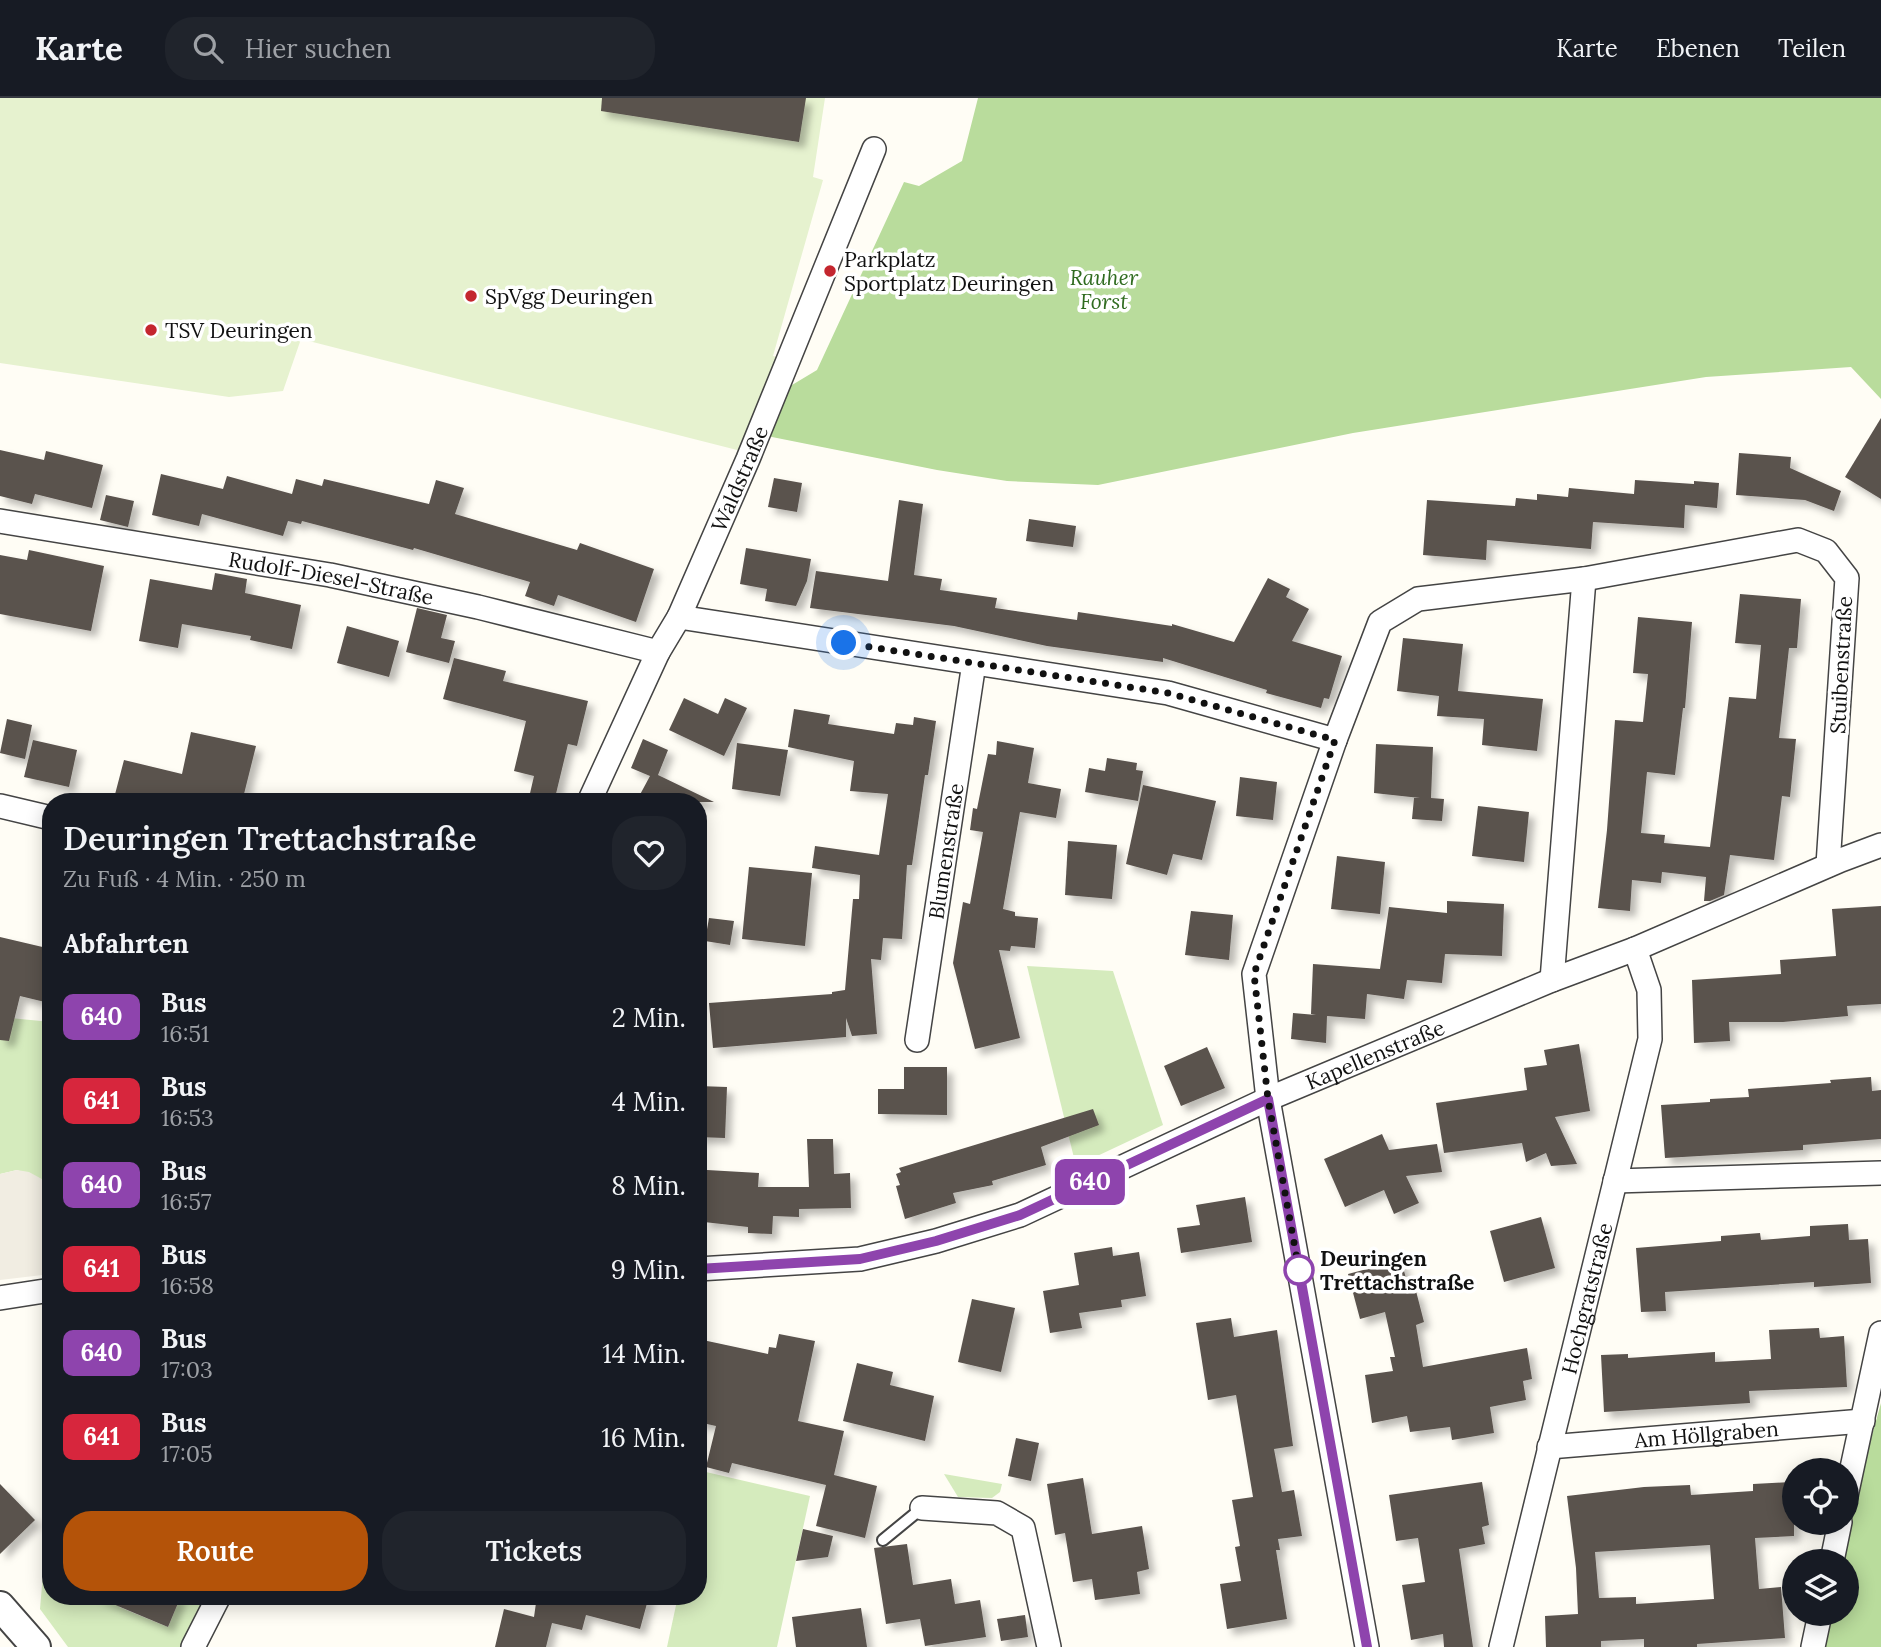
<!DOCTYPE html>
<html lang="de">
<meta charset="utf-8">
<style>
body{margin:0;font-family:Lora,serif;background:#20242c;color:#f1f3f6;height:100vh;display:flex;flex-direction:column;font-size:26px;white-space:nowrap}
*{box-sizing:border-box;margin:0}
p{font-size:23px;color:#9ea1a6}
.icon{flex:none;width:38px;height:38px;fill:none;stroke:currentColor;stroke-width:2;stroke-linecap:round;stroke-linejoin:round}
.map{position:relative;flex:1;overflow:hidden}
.details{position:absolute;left:42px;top:695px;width:665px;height:812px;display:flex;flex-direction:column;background:#171b24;border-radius:28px;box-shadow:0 4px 18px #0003}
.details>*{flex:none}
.badge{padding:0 14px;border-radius:10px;font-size:24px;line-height:46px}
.tools{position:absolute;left:1782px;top:1360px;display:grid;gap:14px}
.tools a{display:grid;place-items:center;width:77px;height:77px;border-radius:50%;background:#171b24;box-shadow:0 4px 18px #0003;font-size:35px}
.you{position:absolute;width:35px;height:35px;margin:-18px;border:5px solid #fff;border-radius:50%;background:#1a73e8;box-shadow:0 0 0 10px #1a73e833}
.map>.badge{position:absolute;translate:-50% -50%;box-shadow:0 0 0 4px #fff}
h2{padding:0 21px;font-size:26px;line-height:63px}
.round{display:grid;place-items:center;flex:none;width:74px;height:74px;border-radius:28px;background:#20242c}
.overview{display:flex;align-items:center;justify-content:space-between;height:119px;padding:0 21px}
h1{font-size:33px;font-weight:600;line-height:52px}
.button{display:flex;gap:14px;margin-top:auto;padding:14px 21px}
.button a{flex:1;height:80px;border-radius:28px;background:#b45309;color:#fff;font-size:28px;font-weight:600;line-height:80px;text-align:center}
.button a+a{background:#20242c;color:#f1f3f6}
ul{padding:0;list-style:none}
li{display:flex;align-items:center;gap:21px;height:84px;padding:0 21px}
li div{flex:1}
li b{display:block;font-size:26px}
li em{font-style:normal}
li .badge{min-width:77px;font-weight:700;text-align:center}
header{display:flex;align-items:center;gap:42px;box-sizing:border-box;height:98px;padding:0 35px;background:#171b24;border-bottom:2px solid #363941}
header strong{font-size:33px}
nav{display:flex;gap:38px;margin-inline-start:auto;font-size:24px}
.search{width:490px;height:63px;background:#20242c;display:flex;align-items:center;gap:18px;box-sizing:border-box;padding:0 24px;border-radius:28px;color:#9ea1a6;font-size:26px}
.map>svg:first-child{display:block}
.green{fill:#d5ebbd}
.forest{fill:#b9dc9c}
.pitch{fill:#e6f2cf}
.plaza{fill:#f1ede2}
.building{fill:#5a524d;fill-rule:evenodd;filter:url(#shadow)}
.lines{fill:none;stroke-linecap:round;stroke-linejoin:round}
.service-casing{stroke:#444;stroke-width:14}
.minor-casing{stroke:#444;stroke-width:26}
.tertiary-casing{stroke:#444;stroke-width:32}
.service{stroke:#fff;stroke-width:10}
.minor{stroke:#fff;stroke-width:23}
.tertiary{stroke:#fff;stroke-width:28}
.line-casing{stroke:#fff;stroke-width:16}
.line{stroke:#8e44ad;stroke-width:10}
.walk{stroke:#111;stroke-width:7;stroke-dasharray:0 12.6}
.poi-dot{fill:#c4262e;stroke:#fff;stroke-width:2.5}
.stop-dot{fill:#fff;stroke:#8e44ad;stroke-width:3.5}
.labels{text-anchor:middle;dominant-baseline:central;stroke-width:7;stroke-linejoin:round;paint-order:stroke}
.poi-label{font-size:21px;fill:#111;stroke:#fff;text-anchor:start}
.park-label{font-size:21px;font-style:italic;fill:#2f6b1f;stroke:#fff}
.street-label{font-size:21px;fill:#111;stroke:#fff}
.stop-label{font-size:21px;font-weight:bold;fill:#111;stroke:#fff;text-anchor:start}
</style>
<header>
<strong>Karte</strong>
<div class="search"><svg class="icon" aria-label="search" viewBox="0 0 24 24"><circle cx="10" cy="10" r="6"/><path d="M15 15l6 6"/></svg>Hier suchen</div>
<nav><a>Karte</a><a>Ebenen</a><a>Teilen</a></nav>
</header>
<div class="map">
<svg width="1881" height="1549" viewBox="0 0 1881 1549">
<defs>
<filter id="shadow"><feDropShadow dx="6" dy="6" stdDeviation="3.5" flood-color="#0004"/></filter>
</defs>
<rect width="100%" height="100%" fill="#fffdf5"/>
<!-- green -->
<g class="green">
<polygon points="1027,868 1113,873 1163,1027 1076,1068"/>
<polygon points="0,919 51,924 51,1086 17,1072 0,1076"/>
<polygon points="706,1374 810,1398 777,1549 667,1549 678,1498 698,1498 698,1407"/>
<polygon points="944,1376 1002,1386 1000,1394 992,1400 958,1399"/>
<polygon points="51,1383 51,1498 123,1498 119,1509 168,1529 181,1498 210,1498 182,1549 68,1549 40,1511"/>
</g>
<!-- forest -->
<g class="forest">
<polygon points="978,0 1881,0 1881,301 1851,269 1706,279 1353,335 1098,387 1007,383 937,372 767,338 787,290 817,272 904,84 919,88 962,63"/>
<polygon points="1881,1305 1881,1549 1813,1549 1822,1516 1846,1516 1846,1463 1837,1463"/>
</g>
<!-- pitch -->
<polygon class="pitch" points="0,0 825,0 813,79 823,82 773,258 780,260 741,353 301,241 283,293 229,299 0,265"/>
<!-- plaza -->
<polygon class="plaza" points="17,1072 29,1074 51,1086 51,1108 45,1114 51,1120 51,1176 0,1182 0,1076"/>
<!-- building -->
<g class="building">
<polygon points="602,0 806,0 799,44 601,13"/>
<polygon points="1881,320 1881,401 1845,379"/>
<polygon points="0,352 44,362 46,353 103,367 92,410 35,396 32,406 0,398"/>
<polygon points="1739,355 1791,359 1790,370 1841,393 1834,413 1805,402 1736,397"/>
<polygon points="161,376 223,391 227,378 292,396 296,381 322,388 324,381 429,406 436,382 464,390 455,416 577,452 580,445 654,471 636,524 558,497 554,508 525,498 530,484 414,450 413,452 302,423 301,426 288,423 283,438 202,416 199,428 152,417"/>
<polygon points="774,380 802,385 797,414 768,409"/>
<polygon points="1635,382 1694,386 1694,383 1719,385 1717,410 1685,407 1684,430 1593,424 1591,451 1487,442 1486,462 1423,457 1427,402 1515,408 1516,400 1537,402 1537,396 1568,399 1569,390 1634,396"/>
<polygon points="106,397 134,403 128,429 100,422"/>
<polygon points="899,402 923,406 914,477 942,481 940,492 997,500 995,510 1077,522 1078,514 1172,528 1172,526 1234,544 1268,480 1290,491 1286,499 1309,511 1292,543 1342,558 1329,601 1324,600 1321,610 1266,595 1267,592 1163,560 1163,564 1047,548 954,528 810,510 816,473 888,483"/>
<polygon points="1029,421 1076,428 1073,449 1026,443"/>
<polygon points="746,450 811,461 807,483 796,508 765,503 767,491 740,486"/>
<polygon points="29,452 104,468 91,533 0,516 0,457 27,462"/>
<polygon points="215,475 247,481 245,495 301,507 292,551 250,542 251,538 182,526 178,550 139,543 150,481 212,492"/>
<polygon points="1740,496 1801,501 1797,550 1789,550 1779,640 1796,641 1790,699 1782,698 1774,762 1730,757 1724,797 1710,803 1704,803 1706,779 1662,774 1661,785 1632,782 1630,813 1598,810 1607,732 1615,622 1643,624 1648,576 1633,575 1638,519 1692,524 1685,610 1683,610 1675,677 1647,674 1641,735 1665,737 1664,745 1710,749 1729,599 1756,601 1761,547 1735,545"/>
<polygon points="417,510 447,517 441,540 455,543 449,565 406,554"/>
<polygon points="347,528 399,543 389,579 337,565"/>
<polygon points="1403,540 1463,546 1458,593 1543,601 1537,653 1482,647 1484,621 1437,618 1439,598 1397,593"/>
<polygon points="454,560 506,573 503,583 588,603 577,648 568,646 554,704 528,704 534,678 514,673 526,623 443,601"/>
<polygon points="684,600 718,616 725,600 747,610 724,658 669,632"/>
<polygon points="794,611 830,617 828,626 894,636 896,625 913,627 914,619 936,623 928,677 925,677 912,767 907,767 902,841 883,840 881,862 871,861 877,936 852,938 846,920 846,939 713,950 709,905 832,896 832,894 845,892 853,801 859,801 860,777 812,770 815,748 879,757 888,696 850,693 854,663 788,649"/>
<polygon points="7,621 32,627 25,661 0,655"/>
<polygon points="191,634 256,648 242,704 113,704 124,662 182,676"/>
<polygon points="643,641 668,652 658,677 714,704 636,704 650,678 631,670"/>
<polygon points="33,642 77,652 69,689 24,679"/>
<polygon points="997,643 1034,650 1028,685 1061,691 1056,720 1020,714 1003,811 1015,814 1015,818 1038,820 1035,850 1011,848 1010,853 999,852 1020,940 975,951 953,865 963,804 970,806 983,734 970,732 973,710 977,711 988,656 996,657"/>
<polygon points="737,645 788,652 780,698 732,691"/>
<polygon points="1376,646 1433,649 1431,700 1444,701 1442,723 1412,721 1414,700 1420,700 1374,695"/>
<polygon points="1107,660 1137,665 1136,672 1143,673 1138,703 1085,694 1089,670 1105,673"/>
<polygon points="1240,679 1277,684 1273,722 1236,718"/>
<polygon points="1143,687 1216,703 1202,762 1173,756 1167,777 1126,766"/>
<polygon points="1478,708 1529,714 1524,764 1472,758"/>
<polygon points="1068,743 1117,747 1112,801 1065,797"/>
<polygon points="1337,758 1385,764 1380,816 1331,811"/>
<polygon points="749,769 812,775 805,848 742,841"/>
<polygon points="1447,803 1504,806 1502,858 1445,856 1442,885 1407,882 1404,901 1367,896 1365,921 1327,918 1326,945 1291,941 1293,915 1316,917 1311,916 1313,866 1380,871 1389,809 1447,815"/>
<polygon points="1881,808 1881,906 1847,908 1848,918 1783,924 1729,924 1730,943 1694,945 1692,882 1781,876 1780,862 1836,858 1832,811"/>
<polygon points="1191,813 1233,817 1229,862 1185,857"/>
<polygon points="709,820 734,823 730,847 705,843"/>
<polygon points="0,839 51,851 51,891 48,890 45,904 20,898 9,943 0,942"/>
<polygon points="1579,946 1590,1013 1555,1019 1577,1066 1551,1068 1546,1055 1526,1064 1522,1045 1444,1055 1436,1005 1527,992 1524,970 1547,967 1544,952"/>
<polygon points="1207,949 1225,990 1181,1008 1164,968"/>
<polygon points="904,969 947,969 947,1017 878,1016 878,991 904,991"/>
<polygon points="1871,979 1872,993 1881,992 1881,1041 1803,1047 1803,1052 1665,1060 1661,1007 1710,1004 1710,1001 1749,999 1748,991 1831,985 1830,982"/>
<polygon points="698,988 727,989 725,1040 698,1039"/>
<polygon points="1093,1011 1099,1027 1041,1049 1046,1067 992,1083 993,1087 953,1095 956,1105 905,1121 896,1088 900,1087 896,1076 901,1074 899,1070"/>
<polygon points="1382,1036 1389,1052 1437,1046 1442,1074 1406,1078 1419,1105 1394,1116 1384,1092 1345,1109 1324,1061"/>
<polygon points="807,1041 833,1041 834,1076 850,1075 851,1110 799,1111 799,1119 773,1118 772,1136 748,1135 748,1129 704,1124 707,1072 759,1075 758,1089 809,1089"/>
<polygon points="1245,1099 1252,1144 1181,1155 1177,1130 1200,1127 1196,1107"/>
<polygon points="1541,1119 1555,1170 1504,1184 1490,1133"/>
<polygon points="1848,1126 1849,1142 1868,1141 1871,1185 1814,1189 1814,1184 1665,1194 1666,1213 1641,1214 1636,1150 1721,1143 1721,1138 1760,1135 1761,1142 1810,1138 1810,1128"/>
<polygon points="1112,1149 1113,1158 1139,1154 1146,1198 1121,1202 1122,1209 1079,1215 1082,1230 1050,1235 1043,1193 1079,1187 1074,1155"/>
<polygon points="1401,1162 1410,1195 1416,1193 1424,1224 1416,1227 1423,1269 1527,1250 1532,1281 1523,1283 1526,1302 1490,1309 1494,1335 1452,1342 1450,1329 1410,1334 1407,1318 1372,1325 1365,1277 1393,1273 1390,1259 1395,1259 1385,1214 1360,1221 1348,1176"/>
<polygon points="972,1201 1015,1210 1001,1274 958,1264"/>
<polygon points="1231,1220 1234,1239 1277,1232 1293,1348 1274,1351 1282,1394 1294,1392 1302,1438 1278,1441 1280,1452 1276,1452 1287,1521 1227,1531 1220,1486 1241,1483 1235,1449 1240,1448 1232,1402 1253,1399 1236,1297 1208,1302 1196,1225"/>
<polygon points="1819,1230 1820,1240 1844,1238 1847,1289 1749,1293 1750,1305 1604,1314 1601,1257 1628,1256 1628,1260 1715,1254 1715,1264 1771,1261 1769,1232"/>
<polygon points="779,1236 815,1243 798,1323 844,1333 834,1377 877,1388 865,1440 816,1428 826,1387 732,1365 729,1375 706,1369 716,1328 698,1324 698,1241 768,1256 769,1249 776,1250"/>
<polygon points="857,1265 893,1274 890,1287 934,1298 925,1343 843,1323"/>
<polygon points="1016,1340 1039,1345 1031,1383 1008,1378"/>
<polygon points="1083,1380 1092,1436 1142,1428 1149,1471 1137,1474 1140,1496 1095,1502 1092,1481 1073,1484 1065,1435 1055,1437 1047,1386"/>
<polygon points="1482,1384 1489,1427 1482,1429 1485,1446 1459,1451 1473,1549 1444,1549 1443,1536 1411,1542 1402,1487 1425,1484 1418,1440 1396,1443 1389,1397"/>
<path d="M1791,1384V1394H1794V1438L1755,1440L1759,1491L1781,1489L1785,1540L1697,1546V1549H1644V1541L1601,1543V1549H1546L1545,1518L1578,1516L1576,1470L1567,1398L1644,1389L1690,1387L1691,1397L1753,1393V1386ZM1710,1447L1714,1501L1636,1506V1499L1599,1500L1595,1454Z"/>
<polygon points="0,1386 35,1422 0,1456"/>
<polygon points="803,1431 833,1438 828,1459 796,1463"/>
<polygon points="907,1446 913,1487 951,1481 955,1506 980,1502 986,1539 925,1548 920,1521 886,1526 874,1450"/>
<polygon points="94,1498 181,1498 168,1529"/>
<polygon points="537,1498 649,1498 640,1531 586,1517 582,1532 552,1525 546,1549 495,1549 504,1511 534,1519"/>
<polygon points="861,1510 867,1549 796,1549 792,1519"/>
<polygon points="1025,1517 1028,1539 1001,1543 997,1521"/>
</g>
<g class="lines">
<!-- service casing -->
<g class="service-casing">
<polyline id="service" points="883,1442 922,1410"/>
</g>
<!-- minor casing -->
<g class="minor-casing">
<g id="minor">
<path id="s1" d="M0,423L330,477L478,509L658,554"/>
<polyline points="679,519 1168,595 1335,642"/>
<path id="s2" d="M589,704L658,554L679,519L748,361L874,51"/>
<polyline points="0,708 51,720"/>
<polyline points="1552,882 1584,481"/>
<path id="s3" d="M917,942L974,565"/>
<polyline points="1615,1083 1881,1075"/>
<path id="s4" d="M698,1171L860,1161L936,1143L1020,1117L1268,1001L1552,882L1635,851L1841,762L1881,747"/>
<polyline points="0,1200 51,1192"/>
<path id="s5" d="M1549,1349L1863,1323"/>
<polyline points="1846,1398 1881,1235"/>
<polyline points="922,1410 997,1415 1023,1430 1049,1549"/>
<polyline points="1832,1463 1840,1424"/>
<polyline points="193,1549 219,1498"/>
<polyline points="1367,1549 1268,1001 1254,876 1335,642 1380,524 1418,501 1584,481 1798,442 1826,453 1847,480 1828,767"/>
<path id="s6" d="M1501,1549L1650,941L1649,892L1635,851"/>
<polyline points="1813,1549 1820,1516"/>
</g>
</g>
<!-- tertiary casing -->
<g class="tertiary-casing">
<polyline id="tertiary" points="0,1508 36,1549"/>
</g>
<!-- service -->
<use href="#service" class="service"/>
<!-- minor -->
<use href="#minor" class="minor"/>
<!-- tertiary -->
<use href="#tertiary" class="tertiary"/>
</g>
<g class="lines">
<!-- line casing -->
<g class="line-casing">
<polyline id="line" points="698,1171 860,1161 936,1143 1020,1117 1268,1001 1367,1549"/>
</g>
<!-- line -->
<use href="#line" class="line"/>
<!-- walk -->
<polyline class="walk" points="844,545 1168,595 1335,642 1254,876 1268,1001 1299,1172"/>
</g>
<!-- markers -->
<g class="poi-dot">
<circle cx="830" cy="173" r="7"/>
<circle cx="471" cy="198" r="7"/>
<circle cx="151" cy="232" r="7"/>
</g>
<circle class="stop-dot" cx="1299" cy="1172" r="14"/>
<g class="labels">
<!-- poi labels -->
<g class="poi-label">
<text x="844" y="161">Parkplatz<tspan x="844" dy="24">Sportplatz Deuringen</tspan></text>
<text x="485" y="198">SpVgg Deuringen</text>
<text x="165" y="232">TSV Deuringen</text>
</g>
<!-- park labels -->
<g class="park-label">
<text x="1104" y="179">Rauher<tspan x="1104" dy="24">Forst</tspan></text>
</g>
<!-- street labels -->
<g class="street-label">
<text stroke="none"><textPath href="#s2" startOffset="357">Waldstraße</textPath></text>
<text stroke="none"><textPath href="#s1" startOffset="336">Rudolf-Diesel-Straße</textPath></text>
<text transform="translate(1841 567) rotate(-87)">Stuibenstraße</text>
<text stroke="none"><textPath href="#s3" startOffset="191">Blumenstraße</textPath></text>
<text stroke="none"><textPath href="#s4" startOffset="718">Kapellenstraße</textPath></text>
<text stroke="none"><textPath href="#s6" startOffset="359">Hochgratstraße</textPath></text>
<text stroke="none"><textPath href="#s5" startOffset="158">Am Höllgraben</textPath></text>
</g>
<!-- stop labels -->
<g class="stop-label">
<text x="1320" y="1160">Deuringen<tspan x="1320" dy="24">Trettachstraße</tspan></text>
</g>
</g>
</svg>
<div class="tools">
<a><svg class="icon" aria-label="locate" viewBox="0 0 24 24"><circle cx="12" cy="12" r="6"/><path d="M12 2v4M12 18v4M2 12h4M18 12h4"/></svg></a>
<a><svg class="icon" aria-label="layers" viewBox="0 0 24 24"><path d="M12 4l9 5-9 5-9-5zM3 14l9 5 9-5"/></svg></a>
</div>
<div class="you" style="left:844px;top:545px"></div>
<b class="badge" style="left:1090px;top:1084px;background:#8e44ad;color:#fff">640</b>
<section class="details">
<div class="overview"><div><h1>Deuringen Trettachstraße</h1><p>Zu Fuß · 4 Min. · 250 m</p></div><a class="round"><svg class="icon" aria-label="heart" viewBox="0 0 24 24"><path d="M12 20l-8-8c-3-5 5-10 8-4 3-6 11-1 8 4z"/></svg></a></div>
<h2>Abfahrten</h2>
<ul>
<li><span class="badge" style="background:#8e44ad;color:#fff">640</span><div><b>Bus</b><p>16:51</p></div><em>2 Min.</em></li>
<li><span class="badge" style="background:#d7263d;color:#fff">641</span><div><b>Bus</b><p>16:53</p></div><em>4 Min.</em></li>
<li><span class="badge" style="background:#8e44ad;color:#fff">640</span><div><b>Bus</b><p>16:57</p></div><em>8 Min.</em></li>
<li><span class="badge" style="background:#d7263d;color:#fff">641</span><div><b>Bus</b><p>16:58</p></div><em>9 Min.</em></li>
<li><span class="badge" style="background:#8e44ad;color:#fff">640</span><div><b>Bus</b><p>17:03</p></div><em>14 Min.</em></li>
<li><span class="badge" style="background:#d7263d;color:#fff">641</span><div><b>Bus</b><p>17:05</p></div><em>16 Min.</em></li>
</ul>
<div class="button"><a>Route</a><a>Tickets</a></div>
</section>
</div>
